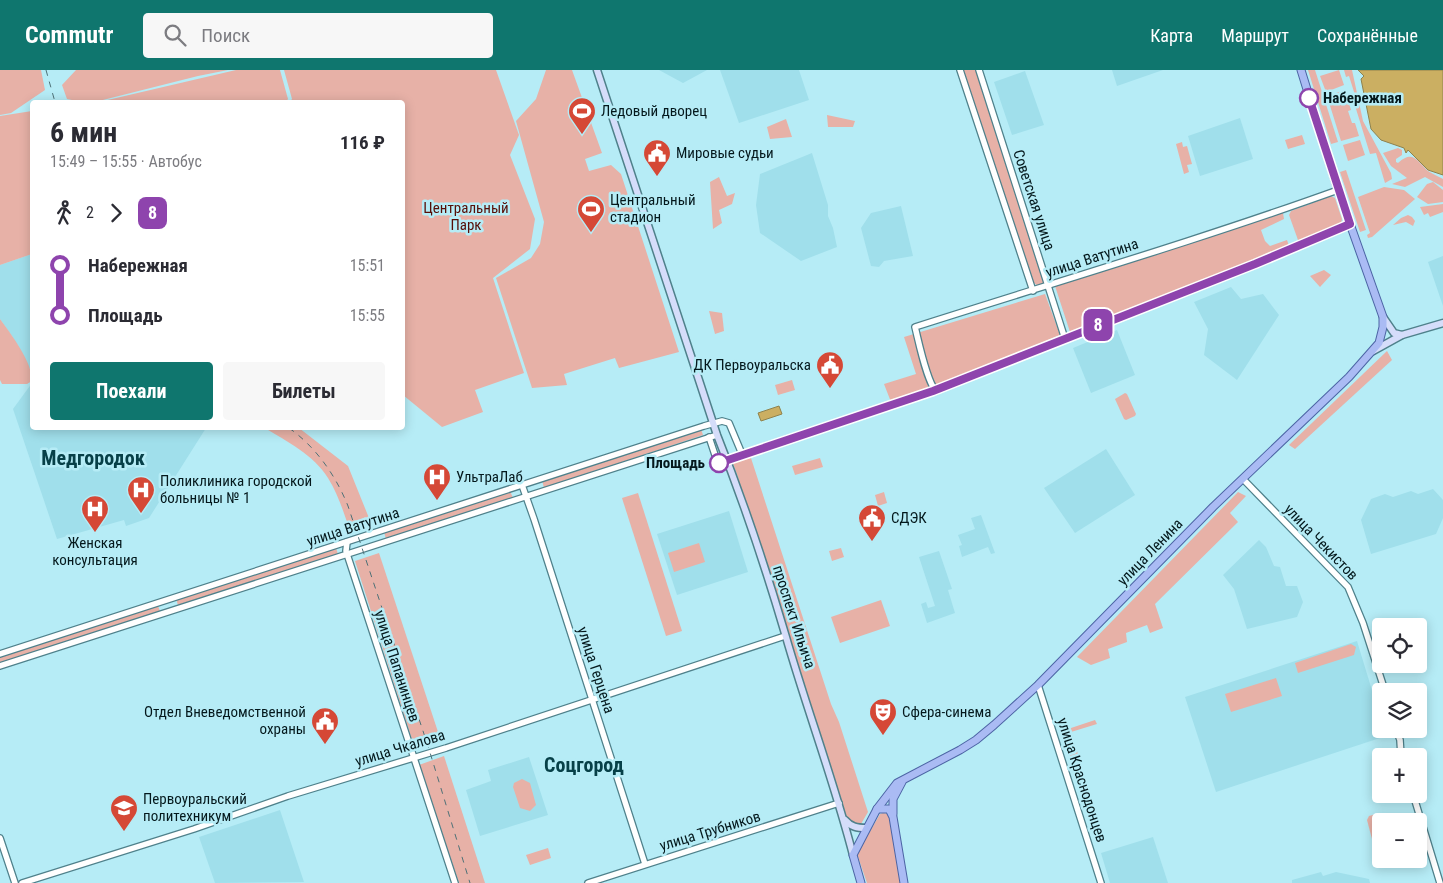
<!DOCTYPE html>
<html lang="ru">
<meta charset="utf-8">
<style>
body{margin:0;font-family:"Roboto Condensed",sans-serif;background:#f7f7f7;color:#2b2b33;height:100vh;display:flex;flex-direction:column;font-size:19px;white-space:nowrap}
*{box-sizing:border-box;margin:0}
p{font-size:16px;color:#7c7c81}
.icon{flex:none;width:28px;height:28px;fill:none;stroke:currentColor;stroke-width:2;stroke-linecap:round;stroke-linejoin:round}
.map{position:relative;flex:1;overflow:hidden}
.panel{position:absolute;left:30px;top:30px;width:375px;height:330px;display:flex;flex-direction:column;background:#fff;border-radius:5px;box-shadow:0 2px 12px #0003}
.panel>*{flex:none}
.badge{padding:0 10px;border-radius:8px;font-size:18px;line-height:32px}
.buttons{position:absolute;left:1372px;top:548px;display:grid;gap:10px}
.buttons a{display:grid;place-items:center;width:55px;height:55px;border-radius:5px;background:#fff;box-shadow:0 2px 12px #0003;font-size:25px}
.map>.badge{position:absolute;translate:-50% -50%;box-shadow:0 0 0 2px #fff}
.legs{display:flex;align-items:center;gap:8px;height:55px;padding:0 20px;font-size:16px}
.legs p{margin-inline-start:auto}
.summary{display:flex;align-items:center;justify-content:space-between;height:85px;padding:0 20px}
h1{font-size:28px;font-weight:700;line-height:38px}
.primary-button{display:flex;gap:10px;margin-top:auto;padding:10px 20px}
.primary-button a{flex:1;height:58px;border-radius:5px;background:#0f766e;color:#fff;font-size:20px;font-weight:700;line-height:58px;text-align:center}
.primary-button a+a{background:#f7f7f7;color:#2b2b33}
ul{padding:0 20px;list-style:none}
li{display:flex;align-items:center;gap:18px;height:50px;font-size:19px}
li i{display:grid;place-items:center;width:8px;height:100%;margin:0 6px;background:currentColor}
li i::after{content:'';width:12px;height:12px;margin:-6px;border:4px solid;border-radius:50%;background:#fff}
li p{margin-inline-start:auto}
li:first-child i{background:linear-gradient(#0000 50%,currentColor 0)}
li:last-child i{background:linear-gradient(currentColor 50%,#0000 0)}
header{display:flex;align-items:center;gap:30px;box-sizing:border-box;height:70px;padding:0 25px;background:#0f766e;color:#fff}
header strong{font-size:24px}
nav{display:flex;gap:28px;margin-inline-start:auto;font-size:18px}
.search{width:350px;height:45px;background:#f7f7f7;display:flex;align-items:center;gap:12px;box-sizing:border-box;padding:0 18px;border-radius:5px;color:#7c7c81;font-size:19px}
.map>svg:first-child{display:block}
.built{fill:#a0dfeb}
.green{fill:#e7b1a7}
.water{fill:#cbaf62;stroke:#8f824d}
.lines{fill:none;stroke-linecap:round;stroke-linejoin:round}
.tertiary-casing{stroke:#4f818b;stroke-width:8}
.secondary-casing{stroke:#4f818b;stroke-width:9}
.primary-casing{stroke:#4c64a4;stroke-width:9}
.tertiary{stroke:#fff;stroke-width:5.5}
.secondary{stroke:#d5ddfa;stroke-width:6}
.primary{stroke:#aabbf4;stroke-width:7}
.rail{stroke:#4e7177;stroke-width:1;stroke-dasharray:6 6;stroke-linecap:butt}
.line-1-casing{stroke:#fff;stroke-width:11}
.line-1{stroke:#8e44ad;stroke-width:8}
.stop-1-dot{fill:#fff;stroke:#8e44ad;stroke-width:2.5}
.labels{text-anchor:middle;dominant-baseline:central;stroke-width:5;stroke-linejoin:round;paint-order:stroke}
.stop-label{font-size:15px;font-weight:bold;fill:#04181c;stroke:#b6ecf6;text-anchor:start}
.poi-label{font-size:15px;fill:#04181c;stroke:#b6ecf6;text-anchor:start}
.street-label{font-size:15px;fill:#04181c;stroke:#b6ecf6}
.park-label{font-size:15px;fill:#560d06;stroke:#b6ecf6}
.district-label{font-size:20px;font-weight:bold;fill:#074048;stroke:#b6ecf6}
</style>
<header>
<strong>Commutr</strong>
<div class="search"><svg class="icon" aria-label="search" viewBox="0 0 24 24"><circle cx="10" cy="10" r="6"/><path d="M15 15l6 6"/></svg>Поиск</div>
<nav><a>Карта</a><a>Маршрут</a><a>Сохранённые</a></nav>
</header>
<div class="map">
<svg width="1443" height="813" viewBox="0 0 1443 813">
<rect width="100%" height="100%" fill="#b6ecf6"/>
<!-- built -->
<g class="built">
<polygon points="659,0 707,0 683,13"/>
<polygon points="720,0 799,0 809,30 739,53"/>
<polygon points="1112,0 1163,0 1117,16"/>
<polygon points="1025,1 1044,55 1012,65 994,12"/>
<polygon points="1240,48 1253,89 1200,106 1188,66"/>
<polygon points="812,83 828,135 828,146 833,158 837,177 801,191 760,163 756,135 760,104"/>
<polygon points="901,136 913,186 884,191 879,197 871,196 861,158 871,143"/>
<polygon points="32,184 32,303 12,266 0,249 0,195"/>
<polygon points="1443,186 1443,236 1428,192"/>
<polygon points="1231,217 1241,229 1263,224 1279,245 1237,310 1204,285 1208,259 1194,232"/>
<polygon points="1117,260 1135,305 1091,323 1073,278"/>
<polygon points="32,313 32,358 206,358 149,448 126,456 124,450 57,469 13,339"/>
<polygon points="1106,379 1135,425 1075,463 1044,418"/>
<polygon points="1433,419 1443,430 1443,448 1436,464 1371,484 1361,450 1371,429 1385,424 1393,427 1411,421 1418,424"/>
<polygon points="729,441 748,502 677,525 657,464"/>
<polygon points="981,445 995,483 991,484 988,477 962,487 959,476 962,475 958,465 975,459 971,448"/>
<polygon points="1259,470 1266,477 1274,496 1280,497 1286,516 1297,516 1303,532 1297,547 1247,559 1234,519 1223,505"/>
<polygon points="939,481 952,519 948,520 955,543 927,553 921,534 926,532 928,538 935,536 919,487"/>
<polygon points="1357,571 1381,650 1381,659 1384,659 1386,666 1216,722 1185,627"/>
<polygon points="529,687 548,745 480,766 466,720 491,711 488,700"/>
<polygon points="280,740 304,812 215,813 199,767"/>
<polygon points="1153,767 1168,813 1110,813 1101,783"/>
<polygon points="1321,802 1323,806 1336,802 1369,809 1370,813 1292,813 1292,810"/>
</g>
<!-- green -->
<g class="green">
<polygon points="0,0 41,0 45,20 11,43 0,45"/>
<polygon points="76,0 228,0 198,6 95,32 82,32 67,29 62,15"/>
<polygon points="236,0 280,0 288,29 286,32 99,32"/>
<polygon points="284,0 496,0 519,65 510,85 535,149 530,179 493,208 524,303 475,320 483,342 442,357 403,325 402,32 290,32 292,29"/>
<polygon points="546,0 572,0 602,83 585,89 589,101 611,95 621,104 679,282 619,298 615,288 564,304 567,315 532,318 496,208 531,188 540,174 544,152 516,51 536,29"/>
<polygon points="963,0 977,0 1045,214 1038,216 1034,213"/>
<polygon points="1308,0 1315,0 1338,72 1331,74"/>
<polygon points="1339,0 1344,15 1326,22 1320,6"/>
<polygon points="1344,0 1352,0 1363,51 1391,103 1392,109 1385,113 1376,83 1370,84 1352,26 1355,25 1349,6 1346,7"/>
<polygon points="1345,20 1351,40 1348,41 1352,53 1355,53 1359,66 1341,71 1327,26"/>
<polygon points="32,41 32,184 0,195 0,46"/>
<polygon points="827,45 855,51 853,57 828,57"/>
<polygon points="786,49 792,67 770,69 767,57"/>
<polygon points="1302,65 1305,74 1288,79 1285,70"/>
<polygon points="1360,70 1365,85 1348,91 1343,75"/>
<polygon points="1182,72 1183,77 1187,76 1192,94 1187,95 1189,102 1184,104 1176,74"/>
<path d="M1398,78L1402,80V85L1396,89V92L1398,93C1413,80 1416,90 1428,101C1432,104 1438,106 1443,109V117L1425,107L1405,117L1392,114L1407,108L1391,96L1383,83Z"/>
<polygon points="1346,100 1366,160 1360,162 1340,102"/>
<polygon points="719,107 727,126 735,123 732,134 719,140 722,153 713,159 710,112"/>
<polygon points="1433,112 1443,120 1443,132 1428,134 1417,127 1427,114"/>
<polygon points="1384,117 1404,120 1415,129 1372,167 1368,168 1367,165 1370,163 1358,127"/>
<polygon points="1331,126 1335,128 1342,149 1341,154 1302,172 1298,170 1289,145 1291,141"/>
<polygon points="1443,134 1443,142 1430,147 1428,143 1424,145 1420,137"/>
<polygon points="1283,143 1284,149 1261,160 1265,171 1270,176 1287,170 1289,176 1070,262 1055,216 1252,151"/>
<polygon points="1408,145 1412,147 1415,151 1413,156 1406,152 1393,155 1401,148"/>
<polygon points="1324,200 1331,205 1320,217 1310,206"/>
<polygon points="1045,224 1060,265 943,315 891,332 884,314 916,304 904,267"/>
<polygon points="709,241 722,243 724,261 715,264"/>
<path d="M0,249C11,264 33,293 32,311L27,314H2L0,310Z"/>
<polygon points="1387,281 1392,290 1295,379 1289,375"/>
<polygon points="792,310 795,320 778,325 775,315"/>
<polygon points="1125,323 1127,324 1136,344 1135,346 1126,350 1124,349 1115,329"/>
<path d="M265,358H299L348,396L371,453L350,461C344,443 338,424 328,408C314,385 286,371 265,358Z"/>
<polygon points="701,359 703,365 544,418 542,410"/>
<polygon points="750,385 831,634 839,652 868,742 861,754 856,756 846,748 741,421 738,407 732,391"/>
<polygon points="820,388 823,397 795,405 792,396"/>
<polygon points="510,421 513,428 386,469 384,462"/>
<polygon points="884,422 887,433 878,436 875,425"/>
<polygon points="1238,422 1246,426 1230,443 1238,452 1155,534 1163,558 1150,563 1147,555 1126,563 1127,572 1108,579 1110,588 1091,595 1077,587"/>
<polygon points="638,423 682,561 666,566 622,428"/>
<polygon points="699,473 705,492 674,502 668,483"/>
<polygon points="336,478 338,484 178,535 176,529"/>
<polygon points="841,478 844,487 832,491 829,481"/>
<polygon points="379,483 441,671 415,679 355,491"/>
<polygon points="881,530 890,556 840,573 831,547"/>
<polygon points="158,536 160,541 0,594 0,586"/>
<polygon points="1351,574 1356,577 1354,585 1298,603 1295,593"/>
<polygon points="1276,608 1282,626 1231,642 1225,624"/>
<polygon points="1095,650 1097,654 1071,662 1102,760 1094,764 1062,661"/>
<polygon points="444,686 485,813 459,813 419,695"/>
<polygon points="522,709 530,713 536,735 530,741 520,738 513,717 514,713"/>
<polygon points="883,743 889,744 901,813 867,813 857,784 880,744"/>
<polygon points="1376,744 1379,745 1381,753 1381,770 1376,772 1372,769 1367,750 1369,746"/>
<polygon points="548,778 551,788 530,795 526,785"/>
</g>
<!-- water -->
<g class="water">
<polygon points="1358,0 1443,0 1443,105 1428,100 1408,80 1406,83 1404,78 1381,70 1371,59 1361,9 1364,6"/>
<polygon points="779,336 782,344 761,351 758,343"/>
</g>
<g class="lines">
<!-- tertiary casing -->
<g class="tertiary-casing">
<g id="tertiary">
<polyline points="960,0 1033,221"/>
<polyline points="979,0 1065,269"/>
<path d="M935,320C926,308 919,273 915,257C1056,212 1199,170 1338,120"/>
<polyline points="709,367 717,391 721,392 933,321 1271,187 1350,154"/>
<polyline points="1243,409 1348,517 1363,553 1385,621"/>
<polyline points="522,415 534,449 645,794"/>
<polyline points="347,472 346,481 455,813"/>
<polyline points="0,584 704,356 722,351 729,353 742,384"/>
<polyline points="0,596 717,365"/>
<polyline points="1038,615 1101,813"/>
<polyline points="1396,659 1400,670 1401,686"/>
<polyline points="1413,724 1440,813"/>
<polyline points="0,768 15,813"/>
<polyline points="22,813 194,759 288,726 446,678 785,566"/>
<polyline points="588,813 839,733"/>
</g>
</g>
<!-- secondary casing -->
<g class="secondary-casing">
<g id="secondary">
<path d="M597,0L717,365C743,430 766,499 786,567C807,640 834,711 853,785"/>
<polyline points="1383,247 1394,263 1402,265"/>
<polyline points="1373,281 1402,265 1443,253"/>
<path d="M845,750C851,757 857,758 866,758"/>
</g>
</g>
<!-- primary casing -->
<g class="primary-casing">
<g id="primary">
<polyline points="877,739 889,739 893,747 904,813"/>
<polyline points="893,744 893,729 902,712"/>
<polyline points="861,813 853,785 877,739 897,713 960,680 976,670 994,655 1038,615 1213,437 1349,307 1379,273 1383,257 1383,247 1338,120 1301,0"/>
</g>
</g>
<!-- tertiary -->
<use href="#tertiary" class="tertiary"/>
<!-- secondary -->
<use href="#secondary" class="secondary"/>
<!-- primary -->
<use href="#primary" class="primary"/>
<!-- rail -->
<g class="rail">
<polyline points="46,0 55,32"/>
<path d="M289,358C316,377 336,406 348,436L428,676L470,813"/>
</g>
</g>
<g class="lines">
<!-- line-1 casing -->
<g class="line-1-casing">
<polyline id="line-1" points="719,393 933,321 1255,194 1350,154 1309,28"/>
</g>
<!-- line-1 -->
<use href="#line-1" class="line-1"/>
</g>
<!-- icons -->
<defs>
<g id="stadium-pin" transform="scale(1.4375)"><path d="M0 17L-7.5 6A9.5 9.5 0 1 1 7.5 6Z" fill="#d54836" stroke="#b6ecf6"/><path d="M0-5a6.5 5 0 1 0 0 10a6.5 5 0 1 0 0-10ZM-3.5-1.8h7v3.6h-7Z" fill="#fff"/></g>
<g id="civic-pin" transform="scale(1.4375)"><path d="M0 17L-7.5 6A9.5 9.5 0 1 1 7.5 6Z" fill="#d54836" stroke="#b6ecf6"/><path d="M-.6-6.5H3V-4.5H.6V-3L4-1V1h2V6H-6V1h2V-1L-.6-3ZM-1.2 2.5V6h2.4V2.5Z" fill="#fff"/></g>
<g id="hospital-pin" transform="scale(1.4375)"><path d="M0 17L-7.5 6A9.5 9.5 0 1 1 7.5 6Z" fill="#d54836" stroke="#b6ecf6"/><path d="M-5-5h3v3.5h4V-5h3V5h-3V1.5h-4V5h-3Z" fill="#fff"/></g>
<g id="theatre-pin" transform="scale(1.4375)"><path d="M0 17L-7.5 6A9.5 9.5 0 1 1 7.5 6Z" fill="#d54836" stroke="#b6ecf6"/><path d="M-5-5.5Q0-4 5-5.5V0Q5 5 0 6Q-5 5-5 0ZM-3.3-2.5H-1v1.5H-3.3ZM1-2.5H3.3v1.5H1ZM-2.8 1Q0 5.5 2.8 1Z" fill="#fff"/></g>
<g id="university-pin" transform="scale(1.4375)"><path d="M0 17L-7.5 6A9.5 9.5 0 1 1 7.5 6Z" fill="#d54836" stroke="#b6ecf6"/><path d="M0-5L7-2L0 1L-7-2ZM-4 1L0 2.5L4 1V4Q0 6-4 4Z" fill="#fff"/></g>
</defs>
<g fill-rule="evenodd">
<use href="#stadium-pin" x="582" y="41"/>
<use href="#civic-pin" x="657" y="83"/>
<use href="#stadium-pin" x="591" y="139"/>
<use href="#civic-pin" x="830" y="295"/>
<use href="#hospital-pin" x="437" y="407"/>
<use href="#hospital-pin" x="141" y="420"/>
<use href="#hospital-pin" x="95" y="439"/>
<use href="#civic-pin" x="872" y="448"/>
<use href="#theatre-pin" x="883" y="642"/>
<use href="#civic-pin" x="325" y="651"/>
<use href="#university-pin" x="124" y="738"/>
</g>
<!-- markers -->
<g class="stop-1-dot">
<circle cx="1309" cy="28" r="9"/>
<circle cx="719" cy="393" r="9"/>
</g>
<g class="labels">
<!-- stop labels -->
<g class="stop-label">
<text x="1323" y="28">Набережная</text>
<text x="705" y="393" text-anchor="end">Площадь</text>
</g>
<!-- poi labels -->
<g class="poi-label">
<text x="601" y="41">Ледовый дворец</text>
<text x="676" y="83">Мировые судьи</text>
<text x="610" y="130">Центральный<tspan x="610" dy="17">стадион</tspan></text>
<text x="811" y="295" text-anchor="end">ДК Первоуральска</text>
<text x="456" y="407">УльтраЛаб</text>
<text x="160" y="411">Поликлиника городской<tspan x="160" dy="17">больницы № 1</tspan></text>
<text x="891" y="448">СДЭК</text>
<text x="95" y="473" text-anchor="middle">Женская<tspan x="95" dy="17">консультация</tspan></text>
<text x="306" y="642" text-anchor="end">Отдел Вневедомственной<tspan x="306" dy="17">охраны</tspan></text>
<text x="902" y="642">Сфера-синема</text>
<text x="143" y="729">Первоуральский<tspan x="143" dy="17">политехникум</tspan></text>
</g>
<!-- street labels -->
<g class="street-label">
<text transform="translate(1034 130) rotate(72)">Советская улица</text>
<text transform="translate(1092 188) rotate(-18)">улица Ватутина</text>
<text transform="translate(353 457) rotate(-18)">улица Ватутина</text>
<text transform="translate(1321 472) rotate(46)">улица Чекистов</text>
<text transform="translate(1150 482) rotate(-46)">улица Ленина</text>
<text transform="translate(794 547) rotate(72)">проспект Ильича</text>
<text transform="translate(397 596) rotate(72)">улица Папанинцев</text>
<text transform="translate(596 600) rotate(72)">улица Герцена</text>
<text transform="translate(400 678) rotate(-17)">улица Чкалова</text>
<text transform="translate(1082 710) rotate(72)">улица Краснодонцев</text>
<text transform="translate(710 761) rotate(-17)">улица Трубников</text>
</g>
<!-- park labels -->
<g class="park-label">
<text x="466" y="138">Центральный<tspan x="466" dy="17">Парк</tspan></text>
</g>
<!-- district labels -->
<g class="district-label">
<text x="93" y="388">Медгородок</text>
<text x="584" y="695">Соцгород</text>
</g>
</g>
</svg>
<div class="buttons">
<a><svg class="icon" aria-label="locate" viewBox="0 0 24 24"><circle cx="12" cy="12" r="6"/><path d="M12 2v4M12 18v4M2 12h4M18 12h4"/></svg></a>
<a><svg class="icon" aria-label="layers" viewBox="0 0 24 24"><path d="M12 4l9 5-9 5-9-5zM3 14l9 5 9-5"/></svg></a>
<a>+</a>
<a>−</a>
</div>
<b class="badge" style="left:1098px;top:255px;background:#8e44ad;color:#fff">8</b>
<section class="panel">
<div class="summary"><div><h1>6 мин</h1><p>15:49 – 15:55 · Автобус</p></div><b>116 ₽</b></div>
<div class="legs"><svg class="icon" aria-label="walk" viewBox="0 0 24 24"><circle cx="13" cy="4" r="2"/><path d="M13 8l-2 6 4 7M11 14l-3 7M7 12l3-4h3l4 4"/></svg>2<svg class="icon" aria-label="forward" viewBox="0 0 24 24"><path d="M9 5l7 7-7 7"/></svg><b class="badge" style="background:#8e44ad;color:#fff">8</b></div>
<ul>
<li><i style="color:#8e44ad"></i><b>Набережная</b><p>15:51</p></li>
<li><i style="color:#8e44ad"></i><b>Площадь</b><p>15:55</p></li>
</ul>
<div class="primary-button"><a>Поехали</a><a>Билеты</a></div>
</section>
</div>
